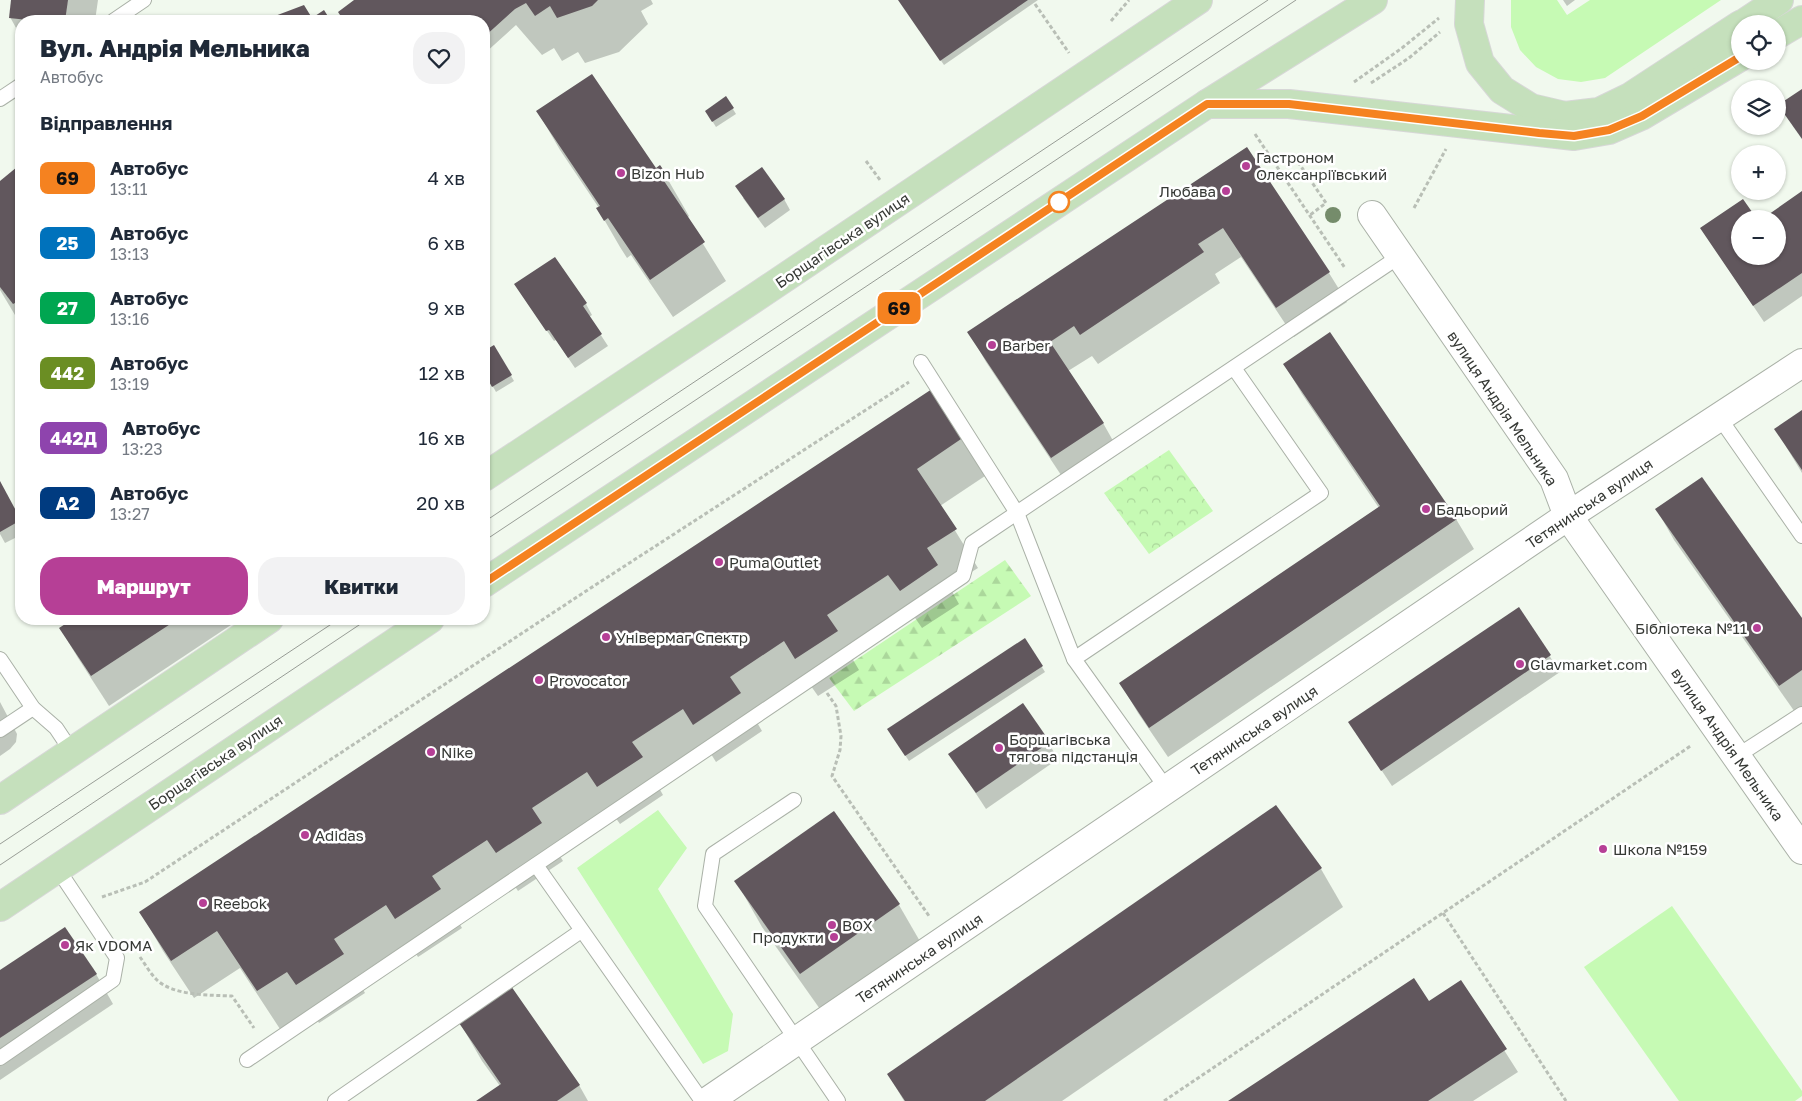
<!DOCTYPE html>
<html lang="uk">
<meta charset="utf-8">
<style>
body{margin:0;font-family:"Golos Text",sans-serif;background:#f2f2f3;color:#1f2937;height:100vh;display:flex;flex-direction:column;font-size:19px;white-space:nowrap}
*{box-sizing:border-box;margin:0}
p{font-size:16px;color:#747a83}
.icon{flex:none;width:28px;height:28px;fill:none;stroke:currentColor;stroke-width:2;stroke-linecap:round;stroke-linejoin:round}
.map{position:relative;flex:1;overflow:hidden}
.sheet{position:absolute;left:15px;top:15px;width:475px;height:610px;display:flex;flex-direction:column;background:#fff;border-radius:20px;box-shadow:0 1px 4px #0004}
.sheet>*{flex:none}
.badge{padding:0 10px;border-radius:8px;font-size:18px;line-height:32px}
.buttons{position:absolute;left:1731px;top:15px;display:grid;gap:10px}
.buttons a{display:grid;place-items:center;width:55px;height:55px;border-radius:50%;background:#fff;box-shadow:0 1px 4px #0004;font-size:25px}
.map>.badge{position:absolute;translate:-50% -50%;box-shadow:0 0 0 2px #fff}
h2{padding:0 25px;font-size:19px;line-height:45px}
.round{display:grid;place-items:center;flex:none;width:52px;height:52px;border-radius:20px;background:#f2f2f3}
.headline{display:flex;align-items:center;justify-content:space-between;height:85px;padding:0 25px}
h1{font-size:24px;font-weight:800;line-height:38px}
.cta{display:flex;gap:10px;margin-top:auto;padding:10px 25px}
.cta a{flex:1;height:58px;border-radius:20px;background:#b63f96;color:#fff;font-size:20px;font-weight:800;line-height:58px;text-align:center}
.cta a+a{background:#f2f2f3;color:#1f2937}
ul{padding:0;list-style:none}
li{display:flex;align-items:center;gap:15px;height:65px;padding:0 25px}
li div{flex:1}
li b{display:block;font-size:19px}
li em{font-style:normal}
li .badge{min-width:55px;font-weight:700;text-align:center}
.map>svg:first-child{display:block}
.grass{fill:#c6fab4}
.forest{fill:url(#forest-firs)}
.park{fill:url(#park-crowns)}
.shadow{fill:#0003}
.building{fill:#61575d}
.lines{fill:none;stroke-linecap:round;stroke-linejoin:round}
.service-casing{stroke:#aab1a7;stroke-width:16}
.minor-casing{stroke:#aab1a7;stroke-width:30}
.primary-casing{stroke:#d7d7d7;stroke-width:30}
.path{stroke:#b9bfb6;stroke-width:3;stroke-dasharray:4 2.5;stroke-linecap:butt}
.service{stroke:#fff;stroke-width:14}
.minor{stroke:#fff;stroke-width:28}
.primary{stroke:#c5e0bc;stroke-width:28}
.tram{stroke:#989d96;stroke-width:1}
.tree{fill:#758c6b}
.line-casing{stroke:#fff;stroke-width:11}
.line{stroke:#f58220;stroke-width:8}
.poi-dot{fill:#b63f96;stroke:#fff;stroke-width:2}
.stop-dot{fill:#fff;stroke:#f58220;stroke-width:2.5}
.labels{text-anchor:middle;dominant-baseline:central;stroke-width:5;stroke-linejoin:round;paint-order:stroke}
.poi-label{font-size:15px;fill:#363935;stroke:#fff;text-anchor:start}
.street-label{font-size:15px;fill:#363935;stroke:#fff}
</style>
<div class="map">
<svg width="1802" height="1101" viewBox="0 0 1802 1101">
<defs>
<pattern id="forest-firs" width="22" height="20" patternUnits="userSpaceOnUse" patternTransform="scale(1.25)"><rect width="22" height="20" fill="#c6fab4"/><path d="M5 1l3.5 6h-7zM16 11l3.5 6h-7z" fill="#abd79b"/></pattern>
<pattern id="park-crowns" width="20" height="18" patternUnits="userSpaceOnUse" patternTransform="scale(1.25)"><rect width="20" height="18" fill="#c6fab4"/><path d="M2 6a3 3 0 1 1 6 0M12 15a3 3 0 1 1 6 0" fill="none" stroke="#abd79b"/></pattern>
</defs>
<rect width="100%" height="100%" fill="#f1f9ee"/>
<!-- grass -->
<g class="grass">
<polygon points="1511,0 1557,0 1567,15 1590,0 1721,0 1605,78 1581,82 1558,79 1536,67 1520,50 1511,27"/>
<polygon points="658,810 687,848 658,889 733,1014 728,1051 703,1064 577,868"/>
<polygon points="1672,906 1802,1091 1802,1096 1795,1101 1679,1101 1584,967"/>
</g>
<!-- forest -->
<polygon class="forest" points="1005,560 1031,596 854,711 829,678"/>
<!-- park -->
<polygon class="park" points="1169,450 1213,511 1149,554 1104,493"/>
<!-- shadow -->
<g class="shadow">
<polygon points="12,0 98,0 95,21 21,21 21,37 10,17"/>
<polygon points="356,0 651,0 653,4 641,11 648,24 619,52 585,63 578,52 562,61 554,48 542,55 516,25 484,54 484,21 345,21 339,12"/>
<polygon points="899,0 1038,0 944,65"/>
<polygon points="1563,0 1575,0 1567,6"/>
<polygon points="324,12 329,21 266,21 268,20 311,20"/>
<polygon points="726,98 736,114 716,127 706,111"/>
<polygon points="538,112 655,170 667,178 689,216 687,218 726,281 673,317 631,255 627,258 620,247 598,209 599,208 560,150"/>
<polygon points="1246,148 1329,273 1347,302 1294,337 1241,257 1215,274 1220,283 1098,364 1092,356 1068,371 1103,423 1120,453 1069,487 986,362 969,332"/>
<polygon points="21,167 21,325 0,290 0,183 17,168"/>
<polygon points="1802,193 1802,296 1764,322 1701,228 1740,219 1740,256 1778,256 1778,219"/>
<polygon points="743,198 784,199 790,210 765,228"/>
<polygon points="522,295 586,304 592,315 589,317 608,346 575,368 556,340 554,341"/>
<polygon points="494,347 514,381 496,392 484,371 484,353"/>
<polygon points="1285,365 1456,519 1474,549 1168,757 1138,713 1121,684 1379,508 1302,394"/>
<polygon points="932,390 985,476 940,506 978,568 949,586 959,604 922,628 911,612 849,653 859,670 818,696 806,679 752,714 762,731 716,762 706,746 654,779 663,795 620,824 610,810 554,846 563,861 518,891 509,877 454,914 462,928 418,957 409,942 356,977 365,993 319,1023 310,1009 280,1029 240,968 194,998 163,951 141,913"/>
<polygon points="1802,412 1802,473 1776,430"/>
<polygon points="0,483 21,522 21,535 5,543 0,534"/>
<polygon points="1657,510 1802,621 1802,711 1797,715 1674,540"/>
<polygon points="1519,609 1560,672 1392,786 1350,723"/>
<polygon points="75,619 240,619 109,706 78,658 60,628"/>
<polygon points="1025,640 1045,672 909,761 891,734"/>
<polygon points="0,702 17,734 16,742 10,749 0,756"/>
<polygon points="1048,742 1058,759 986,809 950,754"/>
<polygon points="1276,807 1321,869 1343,907 1062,1101 904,1101 888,1074"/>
<polygon points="736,881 899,905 925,950 827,1019 762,927"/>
<polygon points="0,972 96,974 113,1004 0,1080"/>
<polygon points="1460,981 1518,1072 1473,1101 1230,1101 1429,1003"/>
<polygon points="460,1023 579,1085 588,1101 478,1101 500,1086 482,1061"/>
</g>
<!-- building -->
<g class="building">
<polygon points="11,0 68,0 65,21 38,21 9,18"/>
<polygon points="354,0 598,0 592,6 557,18 550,6 535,16 526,3 515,9 484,37 484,21 344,21 338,12"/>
<polygon points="898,0 1028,0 940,61"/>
<polygon points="304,5 312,18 324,10 331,21 264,21 267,19"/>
<polygon points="592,74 656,168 660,165 669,178 664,181 705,242 650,280 608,218 604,221 596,208 600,206 536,111"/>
<polygon points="1802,89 1802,139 1778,105"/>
<polygon points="726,96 734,108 712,122 705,111"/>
<polygon points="1247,147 1330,272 1276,308 1223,228 1198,244 1204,252 1080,335 1074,326 1050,342 1104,423 1051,458 967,332"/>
<polygon points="21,166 21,300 13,304 0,287 0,181 17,167"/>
<polygon points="762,167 785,199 758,218 735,186"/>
<polygon points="1802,191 1802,273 1753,306 1700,228 1743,199 1757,219 1740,219 1740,256 1778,256 1778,219 1762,219"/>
<polygon points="555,257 587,303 583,306 602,334 568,358 549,330 546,331 514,284"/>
<polygon points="1330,332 1457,519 1149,728 1119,683 1380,506 1283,364"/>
<polygon points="494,345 512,375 492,387 484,373 484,351"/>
<polygon points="932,389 964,437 917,469 957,529 927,548 938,565 900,591 888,575 827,615 838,631 795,659 784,641 730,677 741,693 693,725 683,709 632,742 643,757 597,787 587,772 532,808 542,823 496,853 487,840 432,876 441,889 395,919 386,905 334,939 344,954 296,985 287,972 257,991 217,931 171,961 139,912"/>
<polygon points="1802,410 1802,470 1774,429"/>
<polygon points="1702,477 1802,618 1802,670 1779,686 1655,509"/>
<polygon points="0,481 21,520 0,532"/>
<polygon points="1519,607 1551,655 1381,771 1348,722"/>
<polygon points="73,619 178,619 91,676 59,628"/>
<polygon points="1025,638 1043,666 905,756 887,729"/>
<polygon points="1023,703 1050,742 976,793 948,754"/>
<polygon points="1276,805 1322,868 985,1101 905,1101 887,1074"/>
<polygon points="834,811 900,904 800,974 734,881"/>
<polygon points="65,927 97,974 0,1038 0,970"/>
<polygon points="1414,978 1429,1001 1461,980 1507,1049 1428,1101 1228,1101"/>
<polygon points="511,986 580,1085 557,1101 476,1101 501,1084 459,1023"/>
</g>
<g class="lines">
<!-- service casing -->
<g class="service-casing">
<g id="service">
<polyline points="113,21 144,0"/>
<polyline points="0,99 21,85"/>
<polyline points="921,362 1017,513 1074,659"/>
<polyline points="1719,417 1802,536"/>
<polyline points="0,659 33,708 56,728 72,752"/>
<polyline points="0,730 33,708"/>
<polyline points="1737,756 1802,714"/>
<polyline points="1167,789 1074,659 1321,493 1234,368"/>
<polyline points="794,800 713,854 705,906 838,1101"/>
<polyline points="536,865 702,1101"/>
<polyline points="0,1058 113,980 117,958 57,868"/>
<polyline points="247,1060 963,576 972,543 1400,256"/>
<polyline points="335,1101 581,931"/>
</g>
</g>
<!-- minor casing -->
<g class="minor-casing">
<g id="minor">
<polyline points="1372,215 1554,479 1568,516 1802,850"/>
<polyline points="708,1101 1568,516 1802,363"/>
</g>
</g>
<!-- primary casing -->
<g class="primary-casing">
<g id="primary">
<polyline points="1470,0 1469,24 1480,63 1502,90 1531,108 1565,116 1599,112 1630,97 1740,25"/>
<polyline points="1743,24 1779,0"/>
<polyline points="1778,34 1802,20"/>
<polyline points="1207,104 1289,104 1574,136 1609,130 1641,116 1740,57"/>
<polyline points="484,477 759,295 1198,0"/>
<polyline points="484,583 1207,104 1373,0"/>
<polyline points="0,800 269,619"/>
<polyline points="0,907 430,619"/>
</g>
</g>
<!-- path -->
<g class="path">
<polyline points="1035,4 1069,53"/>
<polyline points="1111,21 1129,0"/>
<polyline points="1354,82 1402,48 1439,18"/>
<polyline points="1371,83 1409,58 1440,32"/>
<polyline points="1255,134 1345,268"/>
<polyline points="866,161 880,180"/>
<polyline points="1298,162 1326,203 1310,215"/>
<polyline points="1414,208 1446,149"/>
<polyline points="827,693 836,706 841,736 840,750 832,776 929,916"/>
<polyline points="102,897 145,882 583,593 909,382"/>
<polyline points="1443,913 1566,1101"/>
<path d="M140,957C145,964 150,973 156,979C172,996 210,995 232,996L254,1028"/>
<polyline points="1164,1101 1692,745"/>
</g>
<!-- service -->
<use href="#service" class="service"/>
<!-- minor -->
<use href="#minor" class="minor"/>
<!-- primary -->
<use href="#primary" class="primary"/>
<!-- tram -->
<g class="tram">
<polyline points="484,522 1268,0"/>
<polyline points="484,541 1296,0"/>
<polyline points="0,844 339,619"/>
<polyline points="0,865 368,619"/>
</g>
</g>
<!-- trees -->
<circle class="tree" cx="1333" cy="215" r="8"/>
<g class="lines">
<!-- line casing -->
<g class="line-casing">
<polyline id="line" points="484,583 1207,104 1289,104 1539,133 1574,136 1609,130 1642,116 1740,57"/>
</g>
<!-- line -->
<use href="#line" class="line"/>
</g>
<!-- markers -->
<g class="poi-dot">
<circle cx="1246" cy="166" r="5"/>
<circle cx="621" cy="173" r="5"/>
<circle cx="1226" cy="191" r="5"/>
<circle cx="992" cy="345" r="5"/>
<circle cx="1426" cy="509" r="5"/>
<circle cx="719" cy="562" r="5"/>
<circle cx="1757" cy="628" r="5"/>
<circle cx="606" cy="637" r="5"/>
<circle cx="1520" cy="664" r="5"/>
<circle cx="539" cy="680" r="5"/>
<circle cx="999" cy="748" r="5"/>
<circle cx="431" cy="752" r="5"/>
<circle cx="305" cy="835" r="5"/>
<circle cx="1603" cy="849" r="5"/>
<circle cx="203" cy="903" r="5"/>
<circle cx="832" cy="925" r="5"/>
<circle cx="834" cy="937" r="5"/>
<circle cx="65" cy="945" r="5"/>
</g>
<circle class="stop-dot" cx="1059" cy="202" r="10"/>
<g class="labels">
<!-- poi labels -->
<g class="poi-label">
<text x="1256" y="157">Гастроном<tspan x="1256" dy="17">Олексанріївський</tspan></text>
<text x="631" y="173">Bizon Hub</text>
<text x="1216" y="191" text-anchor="end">Любава</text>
<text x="1002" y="345">Barber</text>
<text x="1436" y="509">Бадьорий</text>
<text x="729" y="562">Puma Outlet</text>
<text x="1747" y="628" text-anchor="end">Бібліотека №11</text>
<text x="616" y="637">Універмаг Спектр</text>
<text x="1530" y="664">Glavmarket.com</text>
<text x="549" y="680">Provocator</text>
<text x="1009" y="739">Борщагівська<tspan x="1009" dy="17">тягова підстанція</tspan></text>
<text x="441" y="752">Nike</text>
<text x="315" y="835">Adidas</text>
<text x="1613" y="849">Школа №159</text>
<text x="213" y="903">Reebok</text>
<text x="842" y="925">BOX</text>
<text x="824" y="937" text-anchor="end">Продукти</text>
<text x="75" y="945">Як VDOMA</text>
</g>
<!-- street labels -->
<g class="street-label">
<text transform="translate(842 240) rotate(-34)">Борщагівська вулиця</text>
<text transform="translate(1503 408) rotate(56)">вулиця Андрія Мельника</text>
<text transform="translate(1589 503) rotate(-34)">Тетянинська вулиця</text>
<text transform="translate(1254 730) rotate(-34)">Тетянинська вулиця</text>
<text transform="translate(1728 744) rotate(55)">вулиця Андрія Мельника</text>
<text transform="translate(215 762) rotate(-34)">Борщагівська вулиця</text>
<text transform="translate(919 958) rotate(-34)">Тетянинська вулиця</text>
</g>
</g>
</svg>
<div class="buttons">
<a><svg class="icon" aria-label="locate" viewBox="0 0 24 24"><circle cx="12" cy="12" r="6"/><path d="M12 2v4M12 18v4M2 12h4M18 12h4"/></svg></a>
<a><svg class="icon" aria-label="layers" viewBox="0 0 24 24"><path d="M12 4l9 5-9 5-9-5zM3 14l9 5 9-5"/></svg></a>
<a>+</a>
<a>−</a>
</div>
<b class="badge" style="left:899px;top:308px;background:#f58220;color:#111">69</b>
<section class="sheet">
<div class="headline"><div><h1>Вул. Андрія Мельника</h1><p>Автобус</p></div><a class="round"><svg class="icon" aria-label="heart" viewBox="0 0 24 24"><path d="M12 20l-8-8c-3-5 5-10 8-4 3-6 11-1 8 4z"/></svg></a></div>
<h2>Відправлення</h2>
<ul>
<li><span class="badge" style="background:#f58220;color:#111">69</span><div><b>Автобус</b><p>13:11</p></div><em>4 хв</em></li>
<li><span class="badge" style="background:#0072bc;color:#fff">25</span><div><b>Автобус</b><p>13:13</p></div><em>6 хв</em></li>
<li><span class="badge" style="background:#00a651;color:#fff">27</span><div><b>Автобус</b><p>13:16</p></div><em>9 хв</em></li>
<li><span class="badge" style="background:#6b8e23;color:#fff">442</span><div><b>Автобус</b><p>13:19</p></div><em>12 хв</em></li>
<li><span class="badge" style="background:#8e44ad;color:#fff">442Д</span><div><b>Автобус</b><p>13:23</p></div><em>16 хв</em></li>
<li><span class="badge" style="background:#003b80;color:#fff">А2</span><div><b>Автобус</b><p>13:27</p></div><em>20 хв</em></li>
</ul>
<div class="cta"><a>Маршрут</a><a>Квитки</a></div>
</section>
</div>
